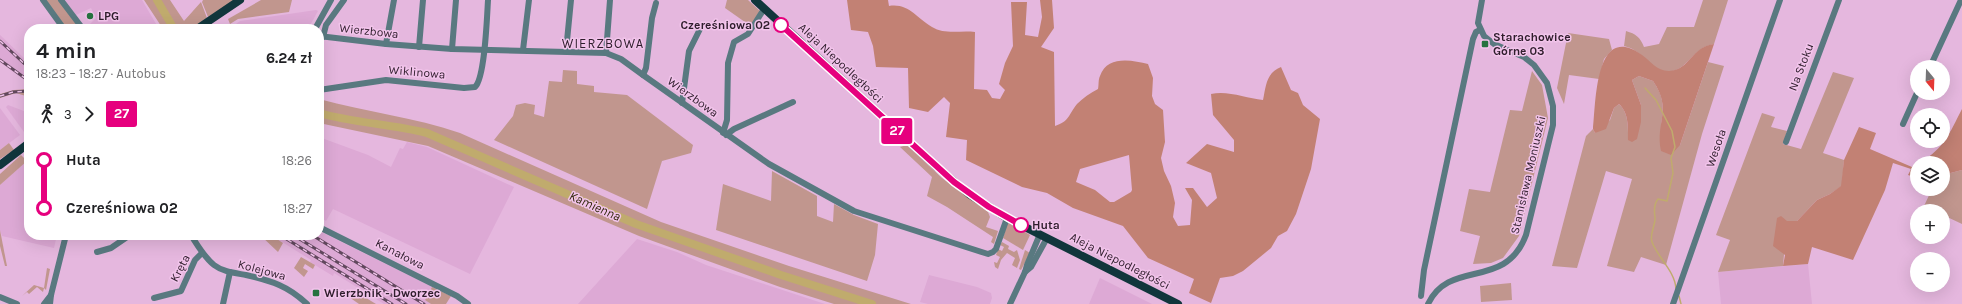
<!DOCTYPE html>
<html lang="pl">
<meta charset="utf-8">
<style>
body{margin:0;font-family:Karla,sans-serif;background:#f2f2f2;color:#202124;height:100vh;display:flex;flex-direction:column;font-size:15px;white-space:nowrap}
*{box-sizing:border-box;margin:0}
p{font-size:13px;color:#757577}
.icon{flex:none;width:22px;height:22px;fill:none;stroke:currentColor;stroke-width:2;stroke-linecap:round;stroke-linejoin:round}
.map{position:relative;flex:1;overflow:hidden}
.drawer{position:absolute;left:24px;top:24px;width:300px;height:216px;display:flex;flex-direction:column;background:#fff;border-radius:16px;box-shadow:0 4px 16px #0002}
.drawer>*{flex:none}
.badge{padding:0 8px;border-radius:3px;font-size:14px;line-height:26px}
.needle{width:26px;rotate:161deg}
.tools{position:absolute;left:1910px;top:60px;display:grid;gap:8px}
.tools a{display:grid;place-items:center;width:40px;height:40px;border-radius:50%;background:#fff;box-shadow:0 4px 16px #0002;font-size:20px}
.map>.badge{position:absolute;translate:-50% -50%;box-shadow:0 0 0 2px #fff}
.legs{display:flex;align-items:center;gap:6px;height:44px;padding:0 12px;font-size:13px}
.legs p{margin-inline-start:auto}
.head{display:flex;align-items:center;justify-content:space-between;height:68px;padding:0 12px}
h1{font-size:22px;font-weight:700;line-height:30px}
ul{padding:0 12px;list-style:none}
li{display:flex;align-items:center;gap:14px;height:48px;font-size:15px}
li i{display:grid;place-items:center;width:6px;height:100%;margin:0 5px;background:currentColor}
li i::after{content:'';width:10px;height:10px;margin:-5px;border:3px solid;border-radius:50%;background:#fff}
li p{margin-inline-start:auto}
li:first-child i{background:linear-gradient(#0000 50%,currentColor 0)}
li:last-child i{background:linear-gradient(currentColor 50%,#0000 0)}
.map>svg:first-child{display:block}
.built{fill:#dda9d5}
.green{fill:#c1968e}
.forest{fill:#c28174;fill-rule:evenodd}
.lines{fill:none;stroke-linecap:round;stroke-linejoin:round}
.stream{stroke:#c0ab6d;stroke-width:1.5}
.river{stroke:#c0ab6d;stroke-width:8}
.minor{stroke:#597980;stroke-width:6}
.major{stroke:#11363c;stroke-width:8}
.rail-casing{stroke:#62485e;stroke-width:3}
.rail{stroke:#f2c4eb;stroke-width:1.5;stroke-dasharray:4.5;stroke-linecap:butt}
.line-1-casing{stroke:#fff;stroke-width:9}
.line-1{stroke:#e6007e;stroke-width:6}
.poi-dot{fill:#277240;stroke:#f2c4eb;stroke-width:1.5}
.stop-1-dot{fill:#fff;stroke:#e6007e;stroke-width:2}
.labels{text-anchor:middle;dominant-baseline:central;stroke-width:3;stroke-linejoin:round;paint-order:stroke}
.poi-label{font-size:12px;font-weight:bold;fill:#2f1d2c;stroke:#f2c4eb;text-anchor:start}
.stop-label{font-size:12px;font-weight:bold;fill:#2f1d2c;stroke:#f2c4eb;text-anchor:end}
.street-label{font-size:12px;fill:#2f1d2c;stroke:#f2c4eb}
.neighbourhood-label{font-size:13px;letter-spacing:1px;fill:#2f1d2c;stroke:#f2c4eb}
.water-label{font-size:13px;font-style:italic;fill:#32290c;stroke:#f2c4eb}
</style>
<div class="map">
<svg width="1962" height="304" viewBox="0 0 1962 304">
<rect width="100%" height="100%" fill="#e5b7de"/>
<!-- built -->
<g class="built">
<polygon points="65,0 142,0 159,29 92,29 89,25 96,18 91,8 76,15"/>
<polygon points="316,10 318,11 308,29 229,29 240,21"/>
<polygon points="0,35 29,63 29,83 0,62"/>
<polygon points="8,105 29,113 29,139 6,107"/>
<polygon points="0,108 20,135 0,150"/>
<polygon points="319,137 368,155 391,167 400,148 403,149 407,142 427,147 514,187 470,274 333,209 326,221 319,217"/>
<polygon points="29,159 29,235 57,235 54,248 2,236 0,230 0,185"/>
<polygon points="319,231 432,287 425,300 431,304 384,304 334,273 333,276 310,262 311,260 271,235 319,235"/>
<polygon points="637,239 677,252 706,265 825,304 578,304"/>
<polygon points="1808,264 1812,304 1721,304 1718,272"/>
<polygon points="929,275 977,287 991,293 992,298 990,304 928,304 920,302"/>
<polygon points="1100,278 1152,304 1089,304"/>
</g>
<!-- green -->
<g class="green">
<polygon points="46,0 58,0 80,29 67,29"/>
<polygon points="144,0 170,0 184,21 201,2 207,18 191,29 163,29"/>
<polygon points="203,0 236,0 208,17 202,2"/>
<polygon points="261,0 292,0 289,12 238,19 230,24 228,19"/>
<polygon points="727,0 748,0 761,12 752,27 725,8"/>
<path d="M1703,0H1728L1714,44C1689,48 1686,79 1659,70C1648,66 1642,50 1624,46L1626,31C1636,34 1640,37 1644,47L1659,44L1667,27H1694Z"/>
<polygon points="1568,33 1609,39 1612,50 1604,59 1599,79 1569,75 1564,104 1557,88"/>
<path d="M1708,62L1724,66L1702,134L1666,265L1641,257L1634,272L1607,266L1632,179L1606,171L1577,268L1552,266L1586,136L1593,129L1595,133L1610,120L1614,108L1619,104C1629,113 1628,128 1628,140L1641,105L1632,80L1639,76L1653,81C1664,97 1664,106 1661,125L1680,145Z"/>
<polygon points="563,70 577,71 577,84 594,86 594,92 627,95 693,145 691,153 662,161 647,209 494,140 513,116 516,105 525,103 535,105 534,114 544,117 549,81 562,82"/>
<polygon points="1532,71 1542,85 1548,118 1519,236 1503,258 1491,263 1473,264 1480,236 1460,231 1469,189 1490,192 1510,110 1522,111"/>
<polygon points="1833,72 1854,78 1823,153 1844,160 1842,186 1830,194 1817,200 1797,221 1787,221 1783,266 1718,272 1730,240 1716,235 1762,113 1775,117 1771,127 1787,131 1783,144 1801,149"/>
<polygon points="29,89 29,97 16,93 0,98 0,94 14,90"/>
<path d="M319,99C366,112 414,117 460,133L661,222L789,266L911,304H834L780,287L639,236L428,146L319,123Z"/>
<polygon points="9,143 14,150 0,159 0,150"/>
<polygon points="907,145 942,178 988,212 990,217 986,227 998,231 994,244 991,242 993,237 947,207 927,196 932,177 900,147"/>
<polygon points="21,155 27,161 0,185 0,174"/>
<polygon points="1962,170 1962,224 1943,215 1943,211 1935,211 1924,206 1932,189 1943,189 1943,175"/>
<polygon points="772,171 817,196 817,216 833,222 834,204 854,215 878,224 875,255 867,281 716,230 723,184 771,201"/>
<polygon points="1010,223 1030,235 1023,250 1003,238 1007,224"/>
<polygon points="0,230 7,266 5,266 0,246"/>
<polygon points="260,235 271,235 283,243 278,252"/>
<polygon points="1002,242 1009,246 1008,249 1014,252 1017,250 1020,260 1017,268 1012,265 1015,258 1007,253 1001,260 998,269 995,267 994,262 997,263 1000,257 996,255 998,249 1002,251 1004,247 1000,245"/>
<polygon points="1025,250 1030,253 1021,270 1019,269"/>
<polygon points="301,257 315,265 313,269 305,264 303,268 308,271 304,277 294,268"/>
<polygon points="47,268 50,269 46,290 44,288 43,292 37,287 29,294 27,292 22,296 34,285 44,288"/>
<polygon points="1511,283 1512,300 1481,302 1480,286"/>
<polygon points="432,287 451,296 446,304 431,304 425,300"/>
<polygon points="353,290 376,304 359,304 349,297"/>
</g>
<!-- forest -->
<g class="forest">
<path d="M847,0H888L889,6C909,3 916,18 932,27C945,35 961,30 975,32L974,89L987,90L992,98L1000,99L1005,90L999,84L1005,63L1013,46L1011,2H1027L1025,35L1038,37L1042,17L1040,0H1052L1054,28L1041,47L1054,52L1055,126C1070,121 1068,115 1077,104C1083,98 1090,93 1098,89C1099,85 1098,80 1100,76C1107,55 1132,60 1148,64L1153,78L1152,96L1155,104L1163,110L1165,142L1161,158L1164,171L1171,186L1175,203L1173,217L1178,226L1190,225L1192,200L1185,188H1193L1207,207L1217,198L1211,173L1186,163L1207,144L1234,152V140L1213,115L1211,94C1227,90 1246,98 1263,100C1266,86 1266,73 1281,67L1291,90L1298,93L1303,105L1320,119L1311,169L1296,214L1287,231L1278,236L1271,248L1243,271L1233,276L1220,278L1211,303L1189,293L1194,279L1148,258L1123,226L1073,208L1047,193L1022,187L966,160L967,140L946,137L950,103L944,97L928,112L909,108L908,68L876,67L873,46L868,32L851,30ZM1129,155L1132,190L1131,192L1114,202H1110L1095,190L1076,182L1080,169Z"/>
<path d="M1714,44L1680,145L1671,155L1661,151C1655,122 1673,110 1653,81L1639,76L1632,80L1641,105V122L1637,139L1632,142L1628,140C1628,128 1629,113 1619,104L1614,108L1606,129L1595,133L1593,129C1596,102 1595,21 1642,55C1651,61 1656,71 1669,71C1690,70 1691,47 1714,44Z"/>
<path d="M1962,109V170L1943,175V163H1920C1945,147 1949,134 1962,109Z"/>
<polygon points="1859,127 1876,133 1870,149 1912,167 1917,164 1917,178 1908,175 1911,169 1893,163 1885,190 1853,260 1812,247 1808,264 1783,266 1785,255 1773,246 1777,218 1781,216 1787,221 1797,221 1817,200 1830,194 1841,186 1844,160"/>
</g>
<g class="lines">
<!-- stream -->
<g class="stream">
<path d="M1645,88L1656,100L1672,131L1675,147L1671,158L1673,173L1667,201L1658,199C1654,204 1654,211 1655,217C1656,225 1649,234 1652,242C1658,258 1675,271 1676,289"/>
<polyline points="1679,296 1681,304"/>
</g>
<!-- river -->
<g class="river">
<polyline points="157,0 174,29"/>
<path d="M319,113C354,123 391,124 427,133L636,224L781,275L872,304"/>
</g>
<!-- minor -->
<g class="minor">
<polyline points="43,0 64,29"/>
<polyline points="61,0 83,29"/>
<polyline points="315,29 331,0"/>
<polyline points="319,36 386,44 452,49 606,53 621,59 643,75 769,164 854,211 988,254 993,252 996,249 1007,218"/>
<polyline points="323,37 326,25 344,0"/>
<polyline points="386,44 394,0"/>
<polyline points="419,47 423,0"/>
<polyline points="452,49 456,0"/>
<polyline points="523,50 529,0"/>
<polyline points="566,51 571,0"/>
<polyline points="606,53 610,0"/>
<polyline points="1930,67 1961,0"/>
<polyline points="643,75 646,68 652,18 656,3"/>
<path d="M319,90L386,80L464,88L475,87C485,78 487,16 488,0"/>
<polyline points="682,103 689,51 700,29"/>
<polyline points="1903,124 1917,93"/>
<polyline points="723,133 727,120 728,63 734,42 748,34 764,9"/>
<polyline points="726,135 734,129 793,102"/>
<polyline points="1786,142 1839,0"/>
<polyline points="319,227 457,296 468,304"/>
<path d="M191,235C198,246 204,257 214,265C223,272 235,273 246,275C272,281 288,286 307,304"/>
<polyline points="97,252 111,248 130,235"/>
<polyline points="1025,272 1031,267 1047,238"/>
<polyline points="1421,296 1424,270 1473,39 1476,32 1480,30"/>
<polyline points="0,297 17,304"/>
<polyline points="154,298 181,291 195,260 202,253"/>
<polyline points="44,304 51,295"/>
<polyline points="50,304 51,295 66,235"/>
<polyline points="223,304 230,272"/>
<polyline points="1010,304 1025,272 1027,265 1040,234"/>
<path d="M1428,304C1450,258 1505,291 1526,235L1553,125V106L1547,83L1534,65L1524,57L1494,44L1484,36L1478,23L1482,0"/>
<polyline points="1673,304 1780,0"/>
</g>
<!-- major -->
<g class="major">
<polyline points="755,0 938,168 969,194 1007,218 1178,304"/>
<polyline points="197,29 240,0"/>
<polyline points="0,165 29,143"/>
</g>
<!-- rail casing -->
<g class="rail-casing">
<g id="rail">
<polyline points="0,41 29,68"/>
<polyline points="0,60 29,81"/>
<polyline points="0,96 13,92 29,91"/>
<polyline points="280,235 392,304"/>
<polyline points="293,235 406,304"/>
<polyline points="312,235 424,304"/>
</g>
</g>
<!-- rail -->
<use href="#rail" class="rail"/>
</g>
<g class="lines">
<!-- line-1 casing -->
<g class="line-1-casing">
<polyline id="line-1" points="781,25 954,182 989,207 1021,225"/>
</g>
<!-- line-1 -->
<use href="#line-1" class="line-1"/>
</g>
<!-- markers -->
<g class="poi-dot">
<circle cx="90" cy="16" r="4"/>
<rect x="1481" y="40" width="8" height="8" rx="2"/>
<rect x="312" y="289" width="8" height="8" rx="2"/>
</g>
<g class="stop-1-dot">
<circle cx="781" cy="25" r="7"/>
<circle cx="1021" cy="225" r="7"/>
</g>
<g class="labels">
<!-- poi labels -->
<g class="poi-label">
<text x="98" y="16">LPG</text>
<text x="1493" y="37">Starachowice<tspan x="1493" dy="14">Górne 03</tspan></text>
<text x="324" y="293">Wierzbnik - Dworzec</text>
</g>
<!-- stop labels -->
<g class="stop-label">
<text x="770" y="25">Czereśniowa 02</text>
<text x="1032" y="225" text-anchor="start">Huta</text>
</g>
<!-- street labels -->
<g class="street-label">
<text transform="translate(369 31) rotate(6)">Wierzbowa</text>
<text transform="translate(841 63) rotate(43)">Aleja Niepodległości</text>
<text transform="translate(1801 67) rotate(-69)">Na Stoku</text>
<text transform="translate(417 72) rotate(5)">Wiklinowa</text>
<text transform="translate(693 97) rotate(36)">Wierzbowa</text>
<text transform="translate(1716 148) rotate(-71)">Wesoła</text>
<text transform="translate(1528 175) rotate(-77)">Stanisława Moniuszki</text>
<text transform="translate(400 254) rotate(27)">Kanałowa</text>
<text transform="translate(1120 261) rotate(27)">Aleja Niepodległości</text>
<text transform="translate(180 268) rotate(-62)">Kręta</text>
<text transform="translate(262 270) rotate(15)">Kolejowa</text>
</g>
<!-- neighbourhood labels -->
<g class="neighbourhood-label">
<text x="603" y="43">WIERZBOWA</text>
</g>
<!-- water labels -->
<g class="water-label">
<text transform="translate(595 206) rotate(24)">Kamienna</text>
</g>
</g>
</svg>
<div class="tools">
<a><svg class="needle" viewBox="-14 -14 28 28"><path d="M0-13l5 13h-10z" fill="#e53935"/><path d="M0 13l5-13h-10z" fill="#757577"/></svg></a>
<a><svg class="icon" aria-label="locate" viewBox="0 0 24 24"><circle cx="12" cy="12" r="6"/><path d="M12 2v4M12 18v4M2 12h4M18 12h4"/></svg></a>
<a><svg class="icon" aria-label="layers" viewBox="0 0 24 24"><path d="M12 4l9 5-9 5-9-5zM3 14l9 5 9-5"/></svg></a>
<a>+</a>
<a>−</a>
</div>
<b class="badge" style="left:897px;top:131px;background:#e6007e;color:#fff">27</b>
<section class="drawer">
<div class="head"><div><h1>4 min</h1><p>18:23 – 18:27 · Autobus</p></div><b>6.24 zł</b></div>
<div class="legs"><svg class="icon" aria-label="walk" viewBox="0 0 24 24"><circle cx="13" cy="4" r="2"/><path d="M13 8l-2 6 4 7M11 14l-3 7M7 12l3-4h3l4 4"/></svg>3<svg class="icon" aria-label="forward" viewBox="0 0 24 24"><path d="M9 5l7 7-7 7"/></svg><b class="badge" style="background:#e6007e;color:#fff">27</b></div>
<ul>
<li><i style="color:#e6007e"></i><b>Huta</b><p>18:26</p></li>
<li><i style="color:#e6007e"></i><b>Czereśniowa 02</b><p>18:27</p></li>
</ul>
</section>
</div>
